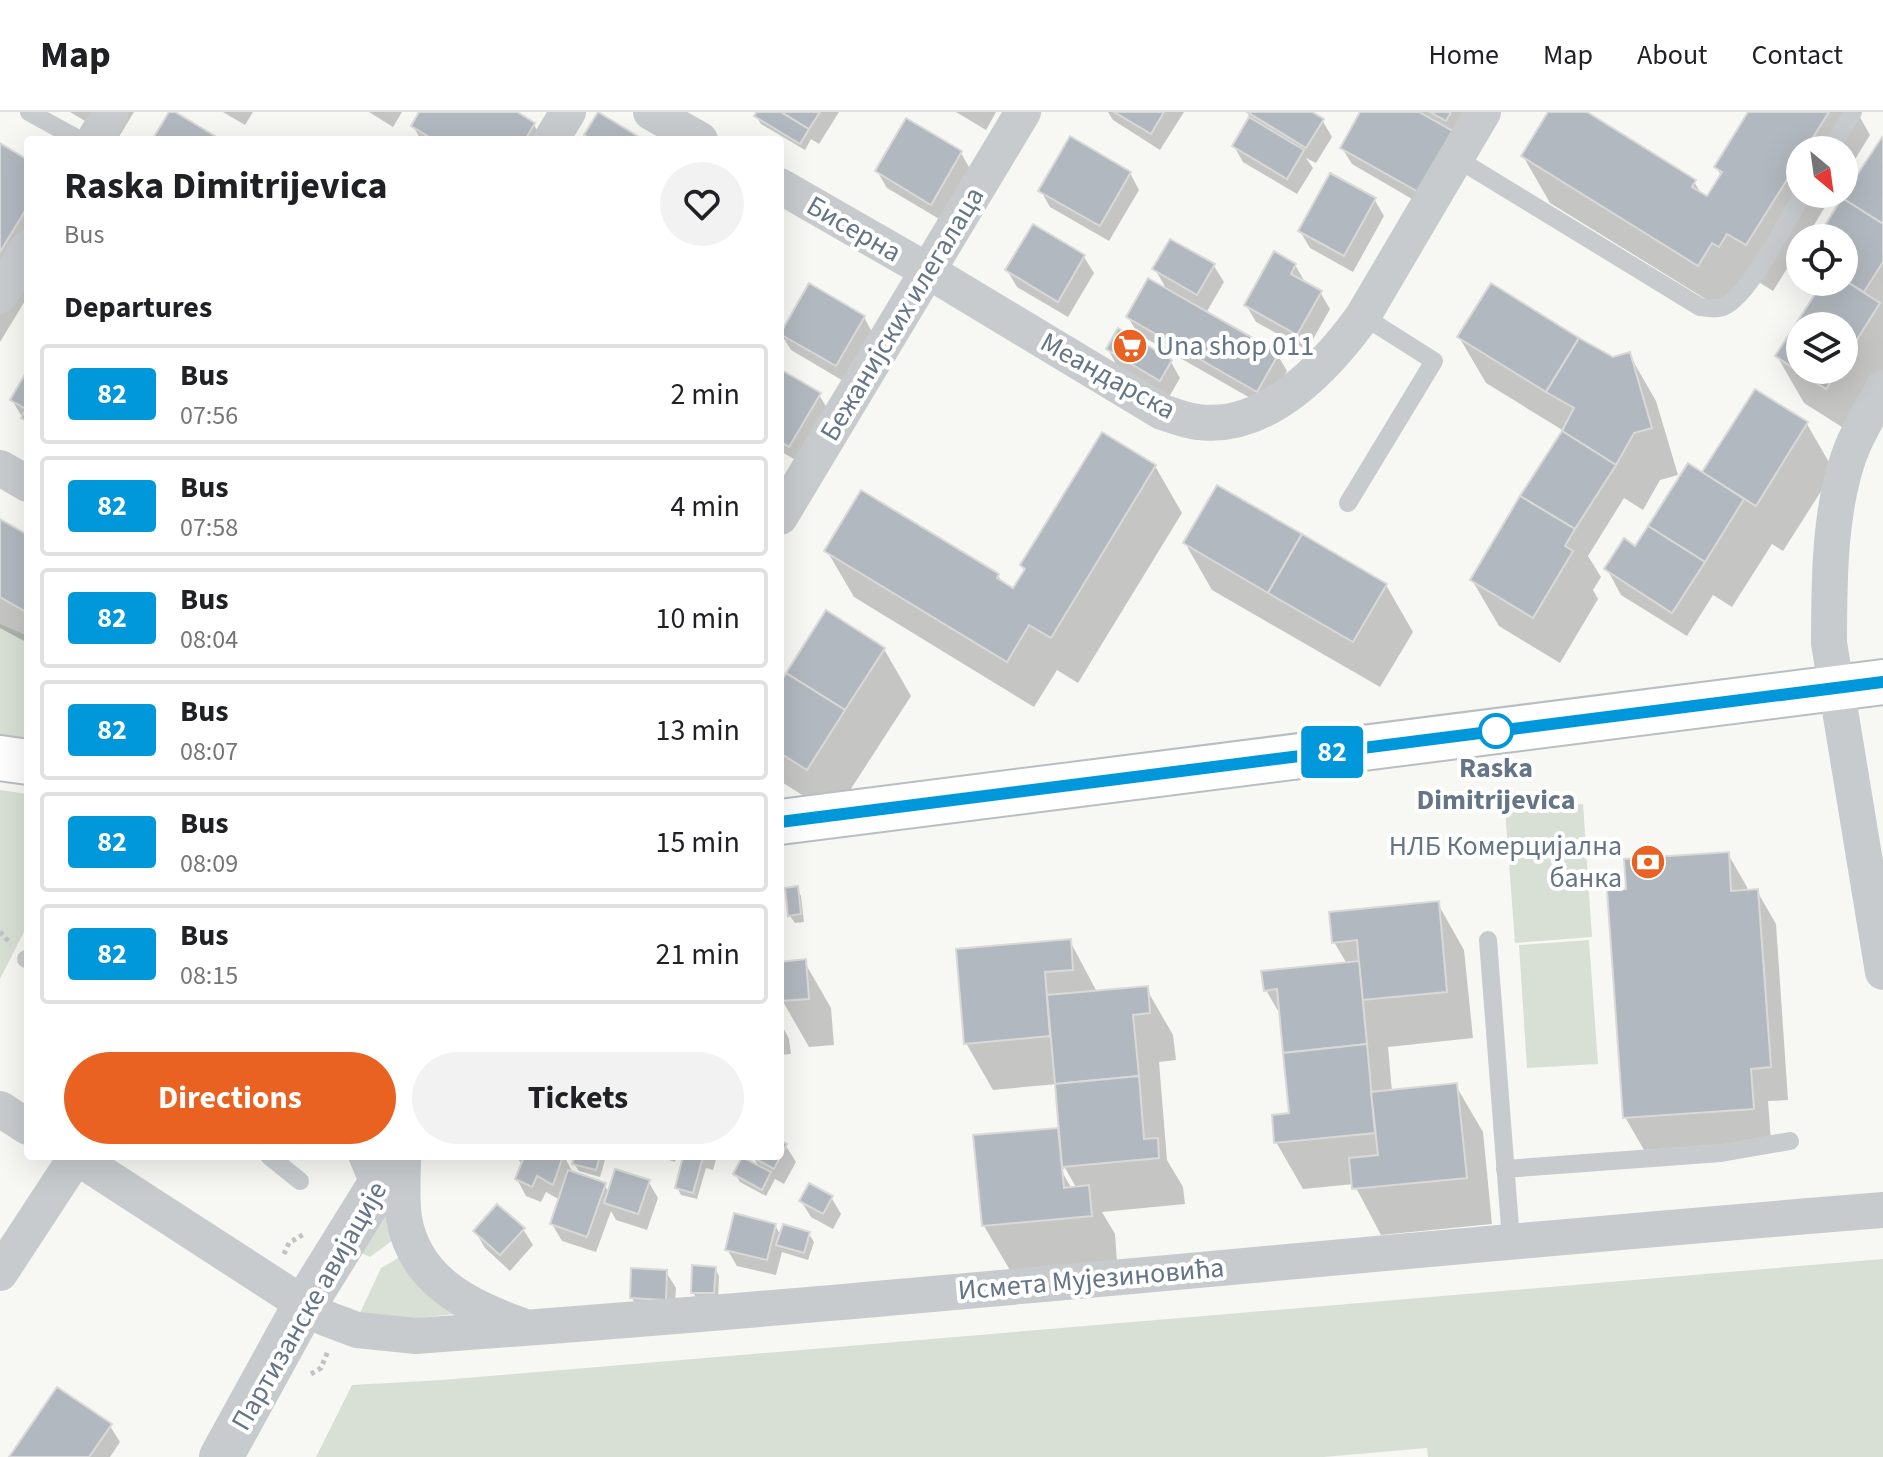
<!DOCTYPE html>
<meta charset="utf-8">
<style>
body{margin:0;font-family:"Source Sans 3",sans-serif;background:#f2f2f2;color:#202124;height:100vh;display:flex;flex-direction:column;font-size:30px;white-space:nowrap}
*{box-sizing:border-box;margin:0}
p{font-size:26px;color:#757577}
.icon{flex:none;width:44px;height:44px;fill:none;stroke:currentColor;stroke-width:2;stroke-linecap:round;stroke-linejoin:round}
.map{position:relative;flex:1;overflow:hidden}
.side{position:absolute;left:24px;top:24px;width:760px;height:1024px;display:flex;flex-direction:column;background:#fff;border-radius:8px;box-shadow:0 8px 32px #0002}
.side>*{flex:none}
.badge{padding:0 16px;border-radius:6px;font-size:28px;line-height:52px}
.needle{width:52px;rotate:151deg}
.controls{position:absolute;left:1786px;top:24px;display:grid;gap:16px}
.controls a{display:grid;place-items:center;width:72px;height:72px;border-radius:50%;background:#fff;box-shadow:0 8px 32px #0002;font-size:40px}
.map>.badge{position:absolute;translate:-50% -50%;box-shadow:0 0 0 4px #fff}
h2{padding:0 40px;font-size:30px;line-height:72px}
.round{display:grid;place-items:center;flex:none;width:84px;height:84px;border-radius:42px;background:#f2f2f2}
.summary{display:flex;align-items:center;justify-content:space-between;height:136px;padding:0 40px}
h1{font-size:38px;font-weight:700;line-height:60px}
.primary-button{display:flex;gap:16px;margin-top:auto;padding:16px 40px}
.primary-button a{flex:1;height:92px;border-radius:48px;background:#ea6222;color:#fff;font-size:32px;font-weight:700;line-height:92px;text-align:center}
.primary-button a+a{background:#f2f2f2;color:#202124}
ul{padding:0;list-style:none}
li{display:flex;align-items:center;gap:24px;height:100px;margin:0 16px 12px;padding:0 24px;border:4px solid #e0e0e0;border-radius:8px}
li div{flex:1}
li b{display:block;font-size:30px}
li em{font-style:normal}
li .badge{min-width:88px;font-weight:700;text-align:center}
header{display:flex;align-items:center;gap:48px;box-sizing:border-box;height:112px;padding:0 40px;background:#fff;border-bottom:2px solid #e0e0e0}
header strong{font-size:38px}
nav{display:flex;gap:44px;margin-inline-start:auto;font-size:28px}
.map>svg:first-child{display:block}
.green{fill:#d8e0d5}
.shadow{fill:#0003;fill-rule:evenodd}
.building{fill:#b2b8bf;stroke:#d9d9d7;stroke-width:2}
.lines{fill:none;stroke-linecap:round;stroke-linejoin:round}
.secondary-casing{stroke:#b9bec3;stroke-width:48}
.path{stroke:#c1c2c5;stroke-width:5;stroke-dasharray:4 4;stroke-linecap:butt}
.service{stroke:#c7cbce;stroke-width:18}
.minor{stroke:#c7cbce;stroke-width:36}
.tertiary{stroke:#c7cbce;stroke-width:44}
.secondary{stroke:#fff;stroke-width:44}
.line-casing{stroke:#fff;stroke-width:18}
.line{stroke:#0098da;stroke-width:12}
.stop-dot{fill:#fff;stroke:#0098da;stroke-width:4}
.labels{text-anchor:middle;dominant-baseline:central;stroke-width:8;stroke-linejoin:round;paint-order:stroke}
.street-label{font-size:28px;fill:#657587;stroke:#fff}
.poi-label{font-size:28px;fill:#657587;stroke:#fff;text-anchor:start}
.stop-label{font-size:28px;font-weight:bold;fill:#657587;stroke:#fff}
</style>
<header>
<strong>Map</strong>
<nav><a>Home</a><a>Map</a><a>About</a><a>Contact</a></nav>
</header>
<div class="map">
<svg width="1883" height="1345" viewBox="0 0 1883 1345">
<rect width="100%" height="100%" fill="#f7f8f4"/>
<!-- green -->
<g class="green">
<polygon points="0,512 28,524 28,637 0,633"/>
<polygon points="0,678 28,682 28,812 0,867"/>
<polygon points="1583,692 1592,825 1515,831 1505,697"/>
<polygon points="1589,828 1598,952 1527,956 1519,833"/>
<polygon points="389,1088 397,1125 370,1145 355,1138"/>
<polygon points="405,1142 455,1202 391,1209 360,1201 381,1156"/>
<polygon points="1883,1147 1883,1345 1428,1345 1427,1336 1324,1345 316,1345 352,1273 442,1268"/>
</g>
<!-- shadow -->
<g class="shadow">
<polygon points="70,0 134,0 117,28"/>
<polygon points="223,0 253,0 245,13"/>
<polygon points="369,0 402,0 393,15"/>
<polygon points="422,0 513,0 534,13 543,28 421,28 413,14"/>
<polygon points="759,0 839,0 819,32 811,27 805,38 761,12 756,4"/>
<polygon points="956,0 996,0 986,18"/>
<polygon points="1108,0 1184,0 1160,38 1113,8"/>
<polygon points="1247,0 1309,0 1322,8 1332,25 1316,51 1306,46 1313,56 1297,82 1243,50 1234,34 1250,6"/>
<polygon points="1362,0 1490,0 1431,98 1352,52 1342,36"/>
<polygon points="1550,0 1583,0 1694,70 1703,84 1708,87 1722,65 1716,55 1751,0 1857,0 1870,23 1844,65 1844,38 1800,38 1800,82 1833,82 1806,126 1800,126 1800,136 1773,179 1754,167 1725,199 1550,91 1523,44"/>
<path d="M1883,28V275L1853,322L1804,291L1777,244L1824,171L1844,170V126H1819ZM1800,214H1844V258H1800Z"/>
<polygon points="0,34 28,51 28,184 0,230"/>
<polygon points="961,41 970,57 941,108 887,76 877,59"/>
<polygon points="1130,61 1139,78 1109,129 1050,95 1041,79"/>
<polygon points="1374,87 1384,104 1353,160 1310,136 1300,119"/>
<polygon points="1084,145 1094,161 1068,205 1017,175 1007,158"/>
<polygon points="1295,153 1305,170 1320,180 1330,197 1307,238 1256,210 1246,193"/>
<polygon points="1214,154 1224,170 1206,201 1277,242 1287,259 1266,295 1138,222 1128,205 1168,180 1155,157"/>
<polygon points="864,205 873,222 845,270 791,238 781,222"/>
<polygon points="1459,225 1612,247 1629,242 1656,289 1678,363 1660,368 1643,398 1624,386 1588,444 1601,465 1593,478 1598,487 1560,551 1499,514 1472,468 1564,319 1486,271"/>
<polygon points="1108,237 1171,250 1180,266 1169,285 1117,254"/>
<polygon points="780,259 819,283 829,299 799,350 780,339"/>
<polygon points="28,261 28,315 12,288"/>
<polygon points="1755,280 1807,312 1834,359 1783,439 1772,432 1732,495 1713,483 1687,524 1621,483 1607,457 1636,436 1702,363"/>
<polygon points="1155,354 1182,401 1078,571 1057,558 1034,595 854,485 827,439 998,463 1003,472 1013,478 1026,459 1022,453"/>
<polygon points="0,410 28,425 28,531 0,516"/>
<polygon points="1185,431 1386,473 1413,520 1380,575 1212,478"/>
<polygon points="884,537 911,584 834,703 780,669 780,574"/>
<polygon points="1728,742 1747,775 1747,780 1757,779 1776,812 1788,988 1768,989 1771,1029 1644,1038 1625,1005"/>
<polygon points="797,776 801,784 804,810 795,811 790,804"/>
<polygon points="1438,792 1464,838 1473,926 1388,935 1392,980 1456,974 1483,1020 1492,1112 1381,1123 1354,1072 1303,1077 1276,1030 1291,1003 1282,906 1266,878 1347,852 1334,830"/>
<path d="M1070,829L1097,880L1146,876L1173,923L1176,948L1159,950L1167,1048L1183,1075L1185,1092L1102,1100L1115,1122L1117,1151L1011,1160L984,1114L976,1025L1061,1017L1057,972L993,978L966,931ZM1065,1056L1077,1077H1072L1061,1058Z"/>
<polygon points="780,837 784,851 804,849 831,896 834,933 809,935 782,888"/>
<polygon points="780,910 789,927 791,942 780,943"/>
<polygon points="780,1030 786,1034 796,1050 784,1072 775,1067 766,1084 740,1070 735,1062 760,1057 753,1044 780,1044"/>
<polygon points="515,1044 564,1044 572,1059 571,1062 604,1073 610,1082 648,1069 658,1086 647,1118 616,1108 611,1099 596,1140 562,1129 552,1112 560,1088 546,1080 541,1090 526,1084 517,1067 523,1053"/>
<polygon points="576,1044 606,1044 600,1065 579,1059 574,1052"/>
<polygon points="657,1044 677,1044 675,1050"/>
<polygon points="681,1044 717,1044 713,1058 706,1056 697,1087 681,1083 677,1075 684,1049"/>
<polygon points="831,1085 841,1102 833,1117 811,1105 801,1089"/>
<polygon points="775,1113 781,1124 809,1122 814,1130 808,1148 782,1140 776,1163 737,1154 727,1137"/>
<polygon points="523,1117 533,1133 510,1159 485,1136 475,1119"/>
<polygon points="715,1156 719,1164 718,1188 697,1188 693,1180"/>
<polygon points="666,1160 676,1176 674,1204 641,1202 632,1186"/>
<polygon points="110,1314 120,1330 110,1345 11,1345"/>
</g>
<!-- building -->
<g class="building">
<polygon points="169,0 175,0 215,24 212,28 152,28"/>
<polygon points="419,0 517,0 535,11 525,28 434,28 411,14"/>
<polygon points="598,0 644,28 593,28 584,23"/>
<polygon points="757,0 781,0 809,17 800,32 754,4"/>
<polygon points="781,0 820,0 809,17"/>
<polygon points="1114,0 1164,0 1151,22"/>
<polygon points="1247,0 1312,0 1324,7 1306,36"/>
<polygon points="1360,0 1419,0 1456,21 1422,82 1340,36"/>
<polygon points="1430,0 1451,0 1446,9"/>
<polygon points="1548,0 1587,0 1696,68 1692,75 1707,84 1722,60 1714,55 1748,0 1829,0 1805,38 1800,38 1800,47 1746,133 1727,122 1719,135 1712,131 1698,154 1521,44"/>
<polygon points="1249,5 1304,38 1287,67 1232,34"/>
<polygon points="906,6 962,39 931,93 875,59"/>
<polygon points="1070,24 1131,60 1100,114 1038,79"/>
<polygon points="1882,25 1883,26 1883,112 1842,86"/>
<polygon points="0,31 28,48 28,94 0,140"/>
<polygon points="1330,61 1376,86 1344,144 1298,119"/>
<polygon points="1842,86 1883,112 1883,150 1864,180 1844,168 1844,126 1817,126"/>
<polygon points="1033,112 1085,143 1058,190 1005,158"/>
<polygon points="1170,127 1215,152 1197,183 1152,157"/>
<polygon points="1274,139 1296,152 1291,162 1322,179 1297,223 1244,193"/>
<polygon points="1148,166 1279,241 1257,280 1126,205"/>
<polygon points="1844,168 1880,191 1844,248 1844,214 1800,214 1800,258 1838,258 1826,277 1775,244 1823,170"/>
<polygon points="809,171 865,204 836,254 780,222"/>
<polygon points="1491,171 1579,226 1546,280 1457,225"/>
<polygon points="1118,216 1172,248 1160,269 1106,237"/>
<polygon points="1579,226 1613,245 1630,240 1652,316 1634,321 1616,353 1562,319 1574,296 1546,280"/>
<polygon points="28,257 28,310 21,306 26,297 10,288"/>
<polygon points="780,257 821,281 789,335 780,329"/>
<polygon points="1755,277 1808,310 1756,394 1702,360"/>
<polygon points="1562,319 1616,353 1575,417 1520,384"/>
<polygon points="1102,320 1156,353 1051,526 1029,513 1007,550 824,439 861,378 999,462 997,466 1013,476 1025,457 1020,453"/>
<polygon points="1688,351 1744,387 1705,450 1648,414"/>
<polygon points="1217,373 1302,422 1268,481 1183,431"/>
<polygon points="1520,384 1575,417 1565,434 1573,439 1533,506 1470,468"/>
<polygon points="0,407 28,423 28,501 0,485"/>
<polygon points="1648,414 1705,450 1672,501 1604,457 1624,426 1635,434"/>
<polygon points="1302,422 1387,472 1353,530 1268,481"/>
<polygon points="826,498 885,536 845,598 786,561"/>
<polygon points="786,561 845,598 807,658 780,641 780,571"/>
<polygon points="1729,740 1731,779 1758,777 1771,955 1751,957 1754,997 1623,1006 1607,778 1626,777 1624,747"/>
<polygon points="798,774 801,802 788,804 785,776"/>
<polygon points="1439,789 1447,880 1362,888 1357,828 1332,831 1329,800"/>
<polygon points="1071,827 1073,858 1045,860 1050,924 964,932 956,837"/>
<polygon points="806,847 809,887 780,889 780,850"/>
<polygon points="1359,849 1367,932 1283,941 1277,877 1264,879 1261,859"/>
<polygon points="1148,874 1150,901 1133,903 1139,964 1055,972 1047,883"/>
<polygon points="1367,932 1375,1021 1274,1031 1272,1003 1289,1001 1283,941"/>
<polygon points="1139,964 1144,1027 1158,1026 1159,1046 1062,1055 1055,972"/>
<polygon points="1457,971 1467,1066 1352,1077 1349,1046 1378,1043 1371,980"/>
<polygon points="1058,1016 1064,1076 1089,1073 1092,1104 982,1114 973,1023"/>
<polygon points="780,1028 787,1032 774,1057 750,1044 780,1044"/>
<polygon points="522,1044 563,1044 553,1073 537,1064 532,1075 515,1067 524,1045"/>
<polygon points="574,1044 600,1044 596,1058 572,1052"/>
<polygon points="683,1044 703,1045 693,1081 675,1076"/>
<polygon points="742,1045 771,1060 762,1078 733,1062"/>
<polygon points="615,1057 650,1068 638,1102 604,1091"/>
<polygon points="568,1058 606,1071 587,1125 550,1112"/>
<polygon points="809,1071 833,1084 823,1102 799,1089"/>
<polygon points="497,1092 525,1116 500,1143 473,1119"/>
<polygon points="734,1101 776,1112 767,1148 725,1138"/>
<polygon points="783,1112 810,1120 804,1141 776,1133"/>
<polygon points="692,1153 716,1155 714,1181 691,1181"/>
<polygon points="631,1156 667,1158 666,1188 630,1186"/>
<polygon points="57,1275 112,1312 89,1345 9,1345"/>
</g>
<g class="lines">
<!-- secondary casing -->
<g class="secondary-casing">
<g id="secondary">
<polyline points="0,646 28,650"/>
<polyline points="780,710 1883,570"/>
</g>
</g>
<!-- path -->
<g class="path">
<polyline points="0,820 11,832"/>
<polyline points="284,1142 289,1131 304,1122"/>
<polyline points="311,1262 321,1256 328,1239"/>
</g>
<!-- service -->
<g class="service">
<polyline points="29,0 80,28"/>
<polyline points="1830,38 1853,0"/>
<path d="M1456,46L1700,195C1708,196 1717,198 1725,194C1751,181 1786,109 1803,82"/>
<polyline points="1348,391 1434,249 1363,204"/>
<polyline points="1488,828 1511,1128"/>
<polyline points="26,847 28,848"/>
<polyline points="269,1044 300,1069"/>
<polyline points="357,1044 371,1078"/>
<polyline points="1505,1057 1721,1041 1790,1029"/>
</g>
<!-- minor -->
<g class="minor">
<polyline points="651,0 700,28"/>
<polyline points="94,28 111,0"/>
<polyline points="551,28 568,0"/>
<path d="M780,74L928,159L1162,300C1174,304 1187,309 1198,310C1267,319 1327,254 1363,204L1483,0"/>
<polyline points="0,183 28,136"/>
<path d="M1883,276C1873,294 1863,312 1854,331C1829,389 1829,468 1829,531L1883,860"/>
<polyline points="0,356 28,372"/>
<polyline points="780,405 1023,0"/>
<polyline points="0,997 28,1015"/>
<path d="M75,1044L325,1206L357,1218L416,1224C905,1189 1394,1137 1883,1098"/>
<path d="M403,1044C403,1064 401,1086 404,1106C414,1168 467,1194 520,1213"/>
<polyline points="0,1161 76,1045"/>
</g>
<!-- tertiary -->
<polyline class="tertiary" points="221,1345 304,1194 397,1044"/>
<!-- secondary -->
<use href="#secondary" class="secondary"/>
</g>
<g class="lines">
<!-- line casing -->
<g class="line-casing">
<polyline id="line" points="780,710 1883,570"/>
</g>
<!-- line -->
<use href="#line" class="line"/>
</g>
<!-- icons -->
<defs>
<g id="supermarket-disc" transform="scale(1.8)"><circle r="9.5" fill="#ea6222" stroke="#fff"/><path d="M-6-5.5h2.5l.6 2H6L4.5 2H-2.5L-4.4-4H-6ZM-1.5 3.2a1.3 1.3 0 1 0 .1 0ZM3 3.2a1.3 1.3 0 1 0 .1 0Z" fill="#fff"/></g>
<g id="bank-disc" transform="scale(1.8)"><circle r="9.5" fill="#ea6222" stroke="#fff"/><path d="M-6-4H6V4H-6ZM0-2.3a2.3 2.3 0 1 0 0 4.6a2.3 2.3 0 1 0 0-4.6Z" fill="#fff"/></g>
</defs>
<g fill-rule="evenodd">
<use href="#supermarket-disc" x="1130" y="234"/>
<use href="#bank-disc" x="1648" y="750"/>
</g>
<!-- markers -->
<circle class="stop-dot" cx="1496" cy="619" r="16"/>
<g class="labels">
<!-- street labels -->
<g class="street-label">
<text transform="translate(854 117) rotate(30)">Бисерна</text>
<text transform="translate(902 202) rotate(-59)">Бежанијских илегалаца</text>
<text transform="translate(1108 264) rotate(29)">Меандарска</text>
<text transform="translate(1091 1167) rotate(-5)">Исмета Мујезиновића</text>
<text transform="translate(309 1194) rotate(-60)">Партизанске авијације</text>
</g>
<!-- poi labels -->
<g class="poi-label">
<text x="1156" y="234">Una shop 011</text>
<text x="1622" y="734" text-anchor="end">НЛБ Комерцијална<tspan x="1622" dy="32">банка</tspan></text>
</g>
<!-- stop labels -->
<g class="stop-label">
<text x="1496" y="656">Raska<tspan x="1496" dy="32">Dimitrijevica</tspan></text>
</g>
</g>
</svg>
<div class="controls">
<a><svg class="needle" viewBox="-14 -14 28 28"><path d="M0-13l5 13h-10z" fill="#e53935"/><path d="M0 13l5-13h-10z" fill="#757577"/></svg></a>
<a><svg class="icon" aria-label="locate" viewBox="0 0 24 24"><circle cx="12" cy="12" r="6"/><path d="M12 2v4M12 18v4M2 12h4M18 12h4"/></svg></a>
<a><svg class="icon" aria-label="layers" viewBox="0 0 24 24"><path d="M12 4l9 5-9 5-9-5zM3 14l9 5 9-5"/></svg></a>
</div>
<b class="badge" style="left:1332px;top:640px;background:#0098da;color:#fff">82</b>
<section class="side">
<div class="summary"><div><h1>Raska Dimitrijevica</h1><p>Bus</p></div><a class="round"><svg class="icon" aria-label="heart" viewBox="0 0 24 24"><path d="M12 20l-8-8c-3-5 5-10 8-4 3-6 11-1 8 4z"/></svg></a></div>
<h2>Departures</h2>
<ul>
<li><span class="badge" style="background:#0098da;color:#fff">82</span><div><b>Bus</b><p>07:56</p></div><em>2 min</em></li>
<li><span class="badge" style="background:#0098da;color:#fff">82</span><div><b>Bus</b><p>07:58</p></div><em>4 min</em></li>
<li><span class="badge" style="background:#0098da;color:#fff">82</span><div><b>Bus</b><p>08:04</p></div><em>10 min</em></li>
<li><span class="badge" style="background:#0098da;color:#fff">82</span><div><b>Bus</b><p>08:07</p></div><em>13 min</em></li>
<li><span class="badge" style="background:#0098da;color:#fff">82</span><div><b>Bus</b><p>08:09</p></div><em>15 min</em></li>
<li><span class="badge" style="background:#0098da;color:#fff">82</span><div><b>Bus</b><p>08:15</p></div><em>21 min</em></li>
</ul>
<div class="primary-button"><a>Directions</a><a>Tickets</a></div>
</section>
</div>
